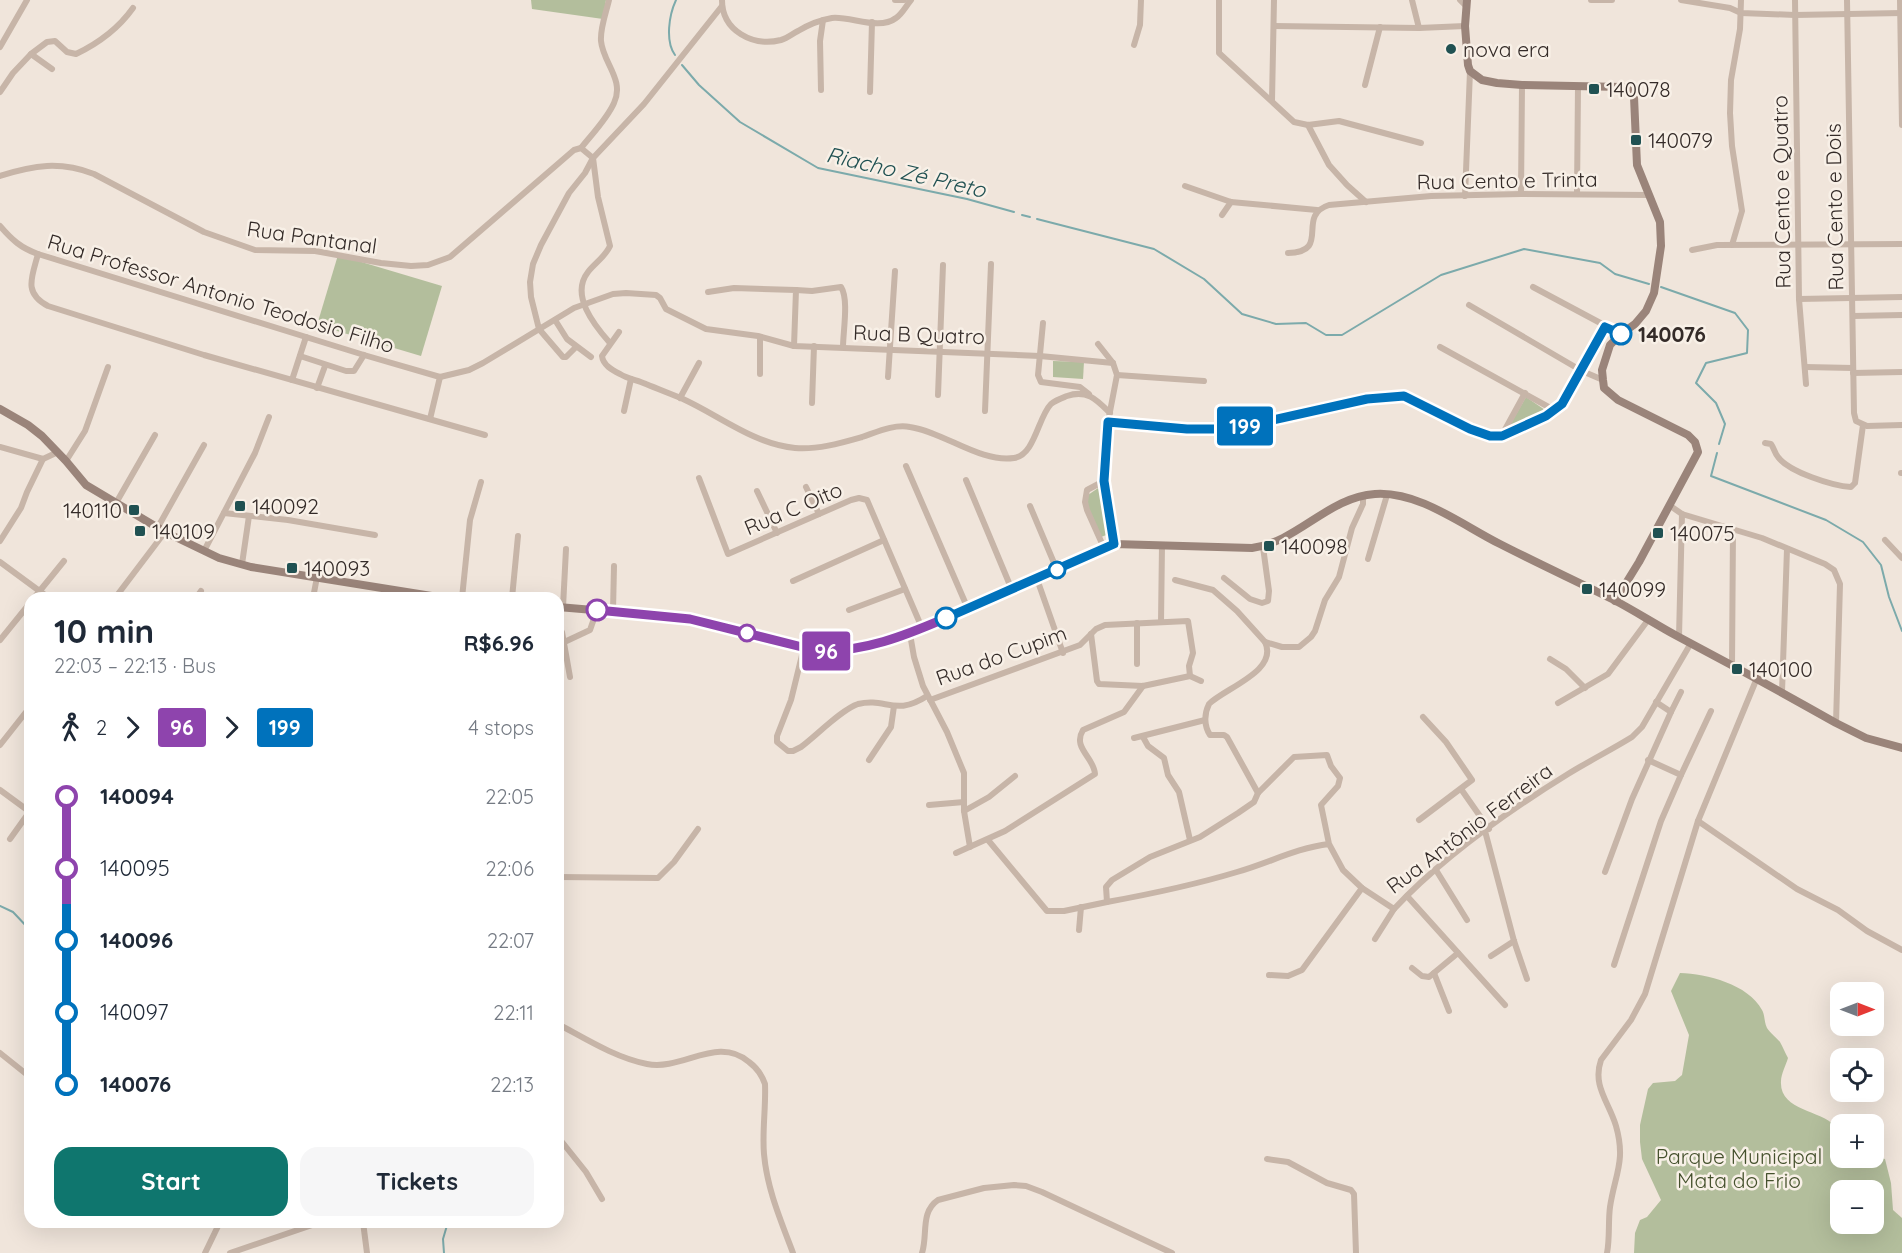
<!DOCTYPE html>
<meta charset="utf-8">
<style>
body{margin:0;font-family:Quicksand,sans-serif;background:#f6f6f7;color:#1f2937;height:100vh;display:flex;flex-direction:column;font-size:22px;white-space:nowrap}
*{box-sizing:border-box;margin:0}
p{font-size:20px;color:#747a83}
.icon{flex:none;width:33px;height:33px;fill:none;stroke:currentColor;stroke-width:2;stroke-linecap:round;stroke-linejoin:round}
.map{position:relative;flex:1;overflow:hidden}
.details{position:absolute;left:24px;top:592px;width:540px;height:636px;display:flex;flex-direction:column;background:#fff;border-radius:18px;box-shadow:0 6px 24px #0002}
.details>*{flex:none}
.badge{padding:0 12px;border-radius:4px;font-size:21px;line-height:39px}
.needle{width:39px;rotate:90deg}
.buttons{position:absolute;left:1830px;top:982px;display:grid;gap:12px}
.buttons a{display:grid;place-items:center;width:54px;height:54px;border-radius:12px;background:#fff;box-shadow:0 6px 24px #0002;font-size:30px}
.map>.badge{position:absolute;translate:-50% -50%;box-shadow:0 0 0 3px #fff}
.legs{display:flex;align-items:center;gap:9px;height:66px;padding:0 30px;font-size:20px}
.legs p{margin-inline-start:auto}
.summary{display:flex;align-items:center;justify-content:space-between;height:102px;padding:0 30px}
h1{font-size:33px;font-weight:700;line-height:45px}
.button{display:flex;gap:12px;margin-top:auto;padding:12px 30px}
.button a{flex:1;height:69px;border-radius:18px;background:#0f766e;color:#fff;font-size:24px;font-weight:700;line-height:69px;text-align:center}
.button a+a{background:#f6f6f7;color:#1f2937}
ul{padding:0 30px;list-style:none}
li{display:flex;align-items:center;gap:21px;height:72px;font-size:22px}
li i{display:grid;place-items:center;width:9px;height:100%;margin:0 8px;background:currentColor}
li i::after{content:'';width:15px;height:15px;margin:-8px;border:4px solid;border-radius:50%;background:#fff}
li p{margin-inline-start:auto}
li:first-child i{background:linear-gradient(#0000 50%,currentColor 0)}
li:last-child i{background:linear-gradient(currentColor 50%,#0000 0)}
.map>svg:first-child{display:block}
.green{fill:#b3be9c;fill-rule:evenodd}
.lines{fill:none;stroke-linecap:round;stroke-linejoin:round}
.stream{stroke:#7caaab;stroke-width:2}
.minor{stroke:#c7b5a8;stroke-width:6}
.secondary{stroke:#9a847a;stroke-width:8}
.line-1-casing{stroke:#fff;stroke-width:14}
.line-2-casing{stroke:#fff;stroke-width:14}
.line-1{stroke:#8e44ad;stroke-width:9}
.line-2{stroke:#0072bc;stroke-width:9}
.poi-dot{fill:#205152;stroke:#f8f0e7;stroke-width:2}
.stop-2-dot{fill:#fff;stroke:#0072bc;stroke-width:3}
.stop-1-dot{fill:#fff;stroke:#8e44ad;stroke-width:3}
.labels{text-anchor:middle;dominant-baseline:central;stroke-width:5;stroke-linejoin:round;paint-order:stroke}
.poi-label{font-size:21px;fill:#342b28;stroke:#f8f0e7;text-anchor:start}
.street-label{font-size:21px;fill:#342b28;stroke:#f8f0e7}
.stop-label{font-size:21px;font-weight:bold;fill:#342b28;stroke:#f8f0e7;text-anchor:start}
.park-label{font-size:21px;fill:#45512d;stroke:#f8f0e7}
.water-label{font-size:22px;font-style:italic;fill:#205152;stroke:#f8f0e7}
</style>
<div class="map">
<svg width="1902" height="1253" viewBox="0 0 1902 1253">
<rect width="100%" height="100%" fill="#f0e5db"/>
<!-- green -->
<g class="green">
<polygon points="531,0 606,0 603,19 532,9"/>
<polygon points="338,255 442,286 421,356 317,325"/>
<polygon points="1053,361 1084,362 1083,379 1053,377"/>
<polygon points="1526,397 1548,412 1509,431 1507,430"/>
<polygon points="1101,486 1109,534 1101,537 1087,506 1088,495"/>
<path d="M1680,973C1707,974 1748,984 1762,1010C1765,1015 1764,1022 1767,1028C1770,1033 1776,1037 1780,1042C1783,1047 1785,1053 1788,1058C1786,1065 1781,1074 1781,1081C1779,1111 1821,1110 1835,1126C1843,1135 1840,1148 1840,1158H1874V1156L1885,1159L1891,1183L1893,1210L1902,1218V1253H1634L1635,1233L1640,1220L1647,1217L1661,1200L1642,1159L1640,1142V1125L1648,1089L1653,1083L1675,1081L1682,1075L1689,1035L1671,991ZM1840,1191H1874V1224H1840Z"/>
</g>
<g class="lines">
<!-- stream -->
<g class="stream">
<path d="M675,55C665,41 669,15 676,0"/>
<polyline points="682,65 699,85 740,122 818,168 967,199 1014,212"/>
<polyline points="1022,215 1030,217"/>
<polyline points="1037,219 1154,249 1204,279 1242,314 1276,324 1306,323 1326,335 1342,335 1441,275 1524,249 1600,263 1615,274 1649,284"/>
<polyline points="1661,287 1735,313 1748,330 1747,353 1706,363 1696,383 1716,403 1725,424 1719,444"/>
<polyline points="1717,453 1711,476 1826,520 1863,542 1881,565 1889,597 1902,631"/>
<polyline points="0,906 13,912 30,930"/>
<polyline points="444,1253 443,1239 448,1222"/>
</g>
<!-- minor -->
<g class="minor">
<path d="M722,0C722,31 753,47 781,40C788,38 792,34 798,31C808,25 820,20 832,18C851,16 879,31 896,18C902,14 906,6 911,0"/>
<polyline points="895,0 904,0"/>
<polyline points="1219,0 1219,53 1294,122 1308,125 1339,121 1421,143"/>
<polyline points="1412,0 1419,28"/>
<polyline points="1460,0 1467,7"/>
<polyline points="1591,0 1612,0"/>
<polyline points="1681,0 1730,8 1741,13 1795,15 1902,13"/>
<polyline points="1795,0 1799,299 1806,384"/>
<polyline points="1847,0 1854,413 1856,421 1867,426 1902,425"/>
<polyline points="1900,0 1902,125"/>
<polyline points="1274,26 1419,28 1465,26"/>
<polyline points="1134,45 1140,25 1141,0"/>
<polyline points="0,47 27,0"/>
<path d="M31,54L47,42L55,41L67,52L76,54C99,43 118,29 133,8"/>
<polyline points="1365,85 1380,27"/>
<polyline points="821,90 820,41 823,20"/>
<polyline points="0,92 13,73 31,54 52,69"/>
<polyline points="870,92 872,22"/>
<polyline points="1272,100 1274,0"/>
<polyline points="1308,125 1329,165 1347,185 1366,202"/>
<path d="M581,148C592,134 607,119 614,103C625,80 603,63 601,41C600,28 606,13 609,0"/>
<path d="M0,176C34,165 60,161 94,174L204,232L255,250L315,251L381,263L411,266L428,265L450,257L574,150L581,148L593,158L598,197L610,246C605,257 595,263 588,272C570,295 594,325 610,343"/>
<polyline points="1185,186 1231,202 1317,210"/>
<polyline points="1521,194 1522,85"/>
<polyline points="1577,194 1578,86"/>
<polyline points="1465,196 1470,71"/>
<polyline points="1222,215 1231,202"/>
<path d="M0,226C12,240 21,248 38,254L364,355L440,377L469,370L483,363L574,308L613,294L626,293L656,295L660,298L666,309L706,329L758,336L794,346L1040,356L1113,363"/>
<polyline points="1732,245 1742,211 1732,146 1730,113 1731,80 1740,29 1741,0"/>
<polyline points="1692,250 1717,245 1902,244"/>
<path d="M1288,253C1332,252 1295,216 1329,205L1431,196L1521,194L1649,195"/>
<path d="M38,254C32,277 23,293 48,306L204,355L485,435"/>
<polyline points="1533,287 1621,334"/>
<path d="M796,290L812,291L841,287C849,299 843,332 843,347"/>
<polyline points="708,292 734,288 796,290 794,346"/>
<polyline points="1799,299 1902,297"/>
<polyline points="1469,305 1582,371 1603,380"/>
<polyline points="1853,316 1902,315"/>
<polyline points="555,320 567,339 591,357"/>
<polyline points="1043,323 1038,375 1041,382 1080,387 1089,394"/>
<path d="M619,332L602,356C603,365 612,370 620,374C628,379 637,380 646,384C658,389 671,394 683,399C720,416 754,444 795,448C817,450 841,443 862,437C877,432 894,424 910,427C944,432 980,463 1014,458C1035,455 1038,417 1051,404C1056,400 1062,398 1067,396C1087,389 1097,400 1110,413"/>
<polyline points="1098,344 1113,363 1117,375 1108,422 1104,481 1114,544"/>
<polyline points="576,347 566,357 563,357 539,329 531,297 530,282 533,264 541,245 569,193 585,173 593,158 644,104 722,6"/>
<polyline points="1440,347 1554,410"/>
<polyline points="300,356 346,371 354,371 364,355"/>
<polyline points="1805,367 1853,368"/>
<polyline points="1853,373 1902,372"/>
<polyline points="760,374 760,337"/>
<polyline points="1117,375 1204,381"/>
<polyline points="888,377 895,271"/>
<polyline points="292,380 306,337"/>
<polyline points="317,388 325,366"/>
<polyline points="938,395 943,265"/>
<polyline points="680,398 699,363"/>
<polyline points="812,403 814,346"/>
<polyline points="624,411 631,379"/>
<polyline points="985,411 991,264"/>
<polyline points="430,419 440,377"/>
<polyline points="1108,422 1216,430 1249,426 1367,399 1405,396 1470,429 1490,436 1501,436 1546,416 1562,404 1605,327"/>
<polyline points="1502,435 1525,393"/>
<path d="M1765,443L1771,444C1774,448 1775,454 1778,457C1789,472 1833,486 1851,487L1855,483L1863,425"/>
<polyline points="0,447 43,459 58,452"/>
<polyline points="66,461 85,431 108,367"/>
<polyline points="906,466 968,609"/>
<polyline points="1901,473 1902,473"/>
<polyline points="699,478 728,554 851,500 859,498 867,500 922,628"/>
<polyline points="966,480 1012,590"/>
<polyline points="806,487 819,514"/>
<polyline points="757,491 777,533"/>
<polyline points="116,503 155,435"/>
<polyline points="1669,505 1682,514 1762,538 1825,564 1834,570 1840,584 1836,723"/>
<polyline points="1030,506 1057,570"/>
<polyline points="224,513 288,520 375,535"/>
<polyline points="158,527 204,445"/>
<polyline points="1885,540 1902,558"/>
<polyline points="0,541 21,508 27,492 43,459"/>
<polyline points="1104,548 1087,510 1085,502 1087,490 1104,481"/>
<polyline points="204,551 255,453 269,417"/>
<polyline points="1368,559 1387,495"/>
<polyline points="0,562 49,598"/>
<polyline points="242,564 249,516"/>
<polyline points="1224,578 1250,599 1262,603 1268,601 1269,591 1263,547"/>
<polyline points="1037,579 1063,653"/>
<polyline points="1175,580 1213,590 1237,611 1265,642 1282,647 1299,647 1311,637 1315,631 1325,600 1339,577 1352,528 1363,504 1363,496"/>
<polyline points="793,581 884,540"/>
<polyline points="34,598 64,561"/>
<polyline points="115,598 165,532"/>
<polyline points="196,598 201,591"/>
<polyline points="313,598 317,577"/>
<polyline points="462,598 470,520 481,482"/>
<polyline points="512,598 518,536"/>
<polyline points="563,607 566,549"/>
<polyline points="849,610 905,589"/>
<polyline points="613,611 614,566"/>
<polyline points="1161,622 1162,545"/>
<polyline points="1137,623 1137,664"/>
<polyline points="562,632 570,677"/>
<polyline points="910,634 914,657 923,686 947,732 964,773 964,811 970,847"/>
<polyline points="1091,634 1097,681 1099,684 1143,686 1190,676 1201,681"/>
<polyline points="1679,637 1682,514"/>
<polyline points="0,640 30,603"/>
<polyline points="558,645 590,630 597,610"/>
<path d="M804,647L791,700L777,736V742L788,751H793L801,747C816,736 842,709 858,704C886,697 895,717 927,696"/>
<polyline points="1550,659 1566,669 1585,688"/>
<polyline points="1732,665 1733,529"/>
<polyline points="1782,692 1787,549"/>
<polyline points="930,700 1080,645 1096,629 1105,625 1188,621 1193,653 1189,666 1190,676"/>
<polyline points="1558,703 1608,674 1648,620"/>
<polyline points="1671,712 1681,692"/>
<polyline points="1143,737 1148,746 1164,758 1168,775 1179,792 1190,840"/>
<polyline points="1134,738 1205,720"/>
<polyline points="0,745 30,707"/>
<polyline points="869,760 891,727 894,706"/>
<polyline points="1681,775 1711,711"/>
<polyline points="1461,789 1489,829"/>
<polyline points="0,790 30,812"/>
<path d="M1258,793L1227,737L1224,735H1210C1204,726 1204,714 1209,704C1225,688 1279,671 1265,642"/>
<polyline points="929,805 964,802"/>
<polyline points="964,811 989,797 1015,776"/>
<polyline points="1419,820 1472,780 1446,742 1423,717"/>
<polyline points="1698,821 1797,889 1838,910 1867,931 1902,950"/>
<polyline points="1485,831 1514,941 1527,979"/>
<polyline points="10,839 30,811"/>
<polyline points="988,840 1047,911 1064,911 1107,902"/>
<path d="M1329,844L1321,805L1338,786L1340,778L1331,766L1327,755L1294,757L1258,793L1254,802L1238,813L1200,837L1150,857L1112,880L1106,887L1107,902C1151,894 1194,885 1237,872C1269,863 1296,848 1329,844L1343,870L1362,888L1394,909C1443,857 1508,811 1568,774C1589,761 1611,750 1632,737L1642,727L1691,643"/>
<path d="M956,853L1005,831L1095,774C1094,757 1072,748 1083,730L1124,712L1143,686"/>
<polyline points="1436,870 1467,920"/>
<polyline points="1605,872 1632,799 1671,712 1656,702"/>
<polyline points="558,877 658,878 674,862 698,829"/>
<polyline points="1407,896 1505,1005"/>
<polyline points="1079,930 1081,907"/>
<polyline points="1375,939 1394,909"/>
<polyline points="1491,956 1514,941"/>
<polyline points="1614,965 1661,821 1681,775 1648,760"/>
<polyline points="1412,968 1422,976 1429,977 1458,953"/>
<polyline points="1434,973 1449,1011"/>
<polyline points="1269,975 1288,976 1302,970 1362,888"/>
<path d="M558,1024C586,1039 616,1058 647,1064C683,1071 717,1035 749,1062C757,1068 762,1075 765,1084C766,1108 762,1131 764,1154C767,1189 781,1221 793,1253"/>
<polyline points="0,1053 30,1077"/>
<polyline points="558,1137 586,1172 602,1199"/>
<polyline points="1267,1159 1288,1162 1327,1183 1351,1190 1354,1194 1356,1253"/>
<polyline points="363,1222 367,1253"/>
<polyline points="205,1253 220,1222"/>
<polyline points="230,1253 321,1222"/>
<path d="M922,1253C928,1235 920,1212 938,1200L984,1188L1014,1185L1026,1186L1042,1192L1172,1253"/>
<path d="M1607,1253C1610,1238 1608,1222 1610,1207C1615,1174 1626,1161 1616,1126C1609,1102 1592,1086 1601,1060L1631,1020L1645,994L1698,821L1757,678"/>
</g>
<!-- secondary -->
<g class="secondary">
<polyline points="1467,0 1465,26 1468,65 1470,71 1482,80 1497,83 1522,85 1623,87 1631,91 1634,97 1637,165 1660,222 1661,246 1654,293 1646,311 1635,324 1621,334 1610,345 1602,370 1603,380 1604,388 1618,400 1688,435 1695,442 1698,452 1639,562 1615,601"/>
<polyline points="0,409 28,425 42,436 66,461 86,485 165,532 219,558 251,567 444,598"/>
<path d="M558,607L676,617L818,651H834L860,648L910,634L1114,544L1252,548C1298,542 1328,497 1375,494C1419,491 1462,525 1500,544C1537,563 1576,581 1614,600C1635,611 1655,624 1677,636C1730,664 1783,693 1836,723L1866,738L1902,748"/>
</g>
</g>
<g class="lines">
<!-- line-1 casing -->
<g class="line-1-casing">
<path id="line-1" d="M597,610L690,619L818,651C864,652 904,636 946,618"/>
</g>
<!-- line-2 casing -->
<g class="line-2-casing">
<polyline id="line-2" points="946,618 1114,544 1104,481 1108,422 1187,429 1232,429 1367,399 1404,396 1470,429 1490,436 1502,436 1546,416 1562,404 1605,327 1621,334"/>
</g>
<!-- line-1 -->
<use href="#line-1" class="line-1"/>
<!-- line-2 -->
<use href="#line-2" class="line-2"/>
</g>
<!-- markers -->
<g class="poi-dot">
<circle cx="1451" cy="49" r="6"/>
<rect x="1588" y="83" width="12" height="12" rx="3"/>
<rect x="1630" y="134" width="12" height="12" rx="3"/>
<rect x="234" y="500" width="12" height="12" rx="3"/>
<rect x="128" y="504" width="12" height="12" rx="3"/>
<rect x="134" y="525" width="12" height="12" rx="3"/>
<rect x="1652" y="527" width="12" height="12" rx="3"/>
<rect x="1263" y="540" width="12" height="12" rx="3"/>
<rect x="286" y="562" width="12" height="12" rx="3"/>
<rect x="1581" y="583" width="12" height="12" rx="3"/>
<rect x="1731" y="663" width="12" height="12" rx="3"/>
</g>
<g class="stop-2-dot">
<circle cx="1621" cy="334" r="10"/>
<circle cx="1057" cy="570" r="8"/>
<circle cx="946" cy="618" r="10"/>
</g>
<g class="stop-1-dot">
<circle cx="597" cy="610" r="10"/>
<circle cx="747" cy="633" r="8"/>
</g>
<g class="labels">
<!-- poi labels -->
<g class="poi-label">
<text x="1463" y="49">nova era</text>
<text x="1606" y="89">140078</text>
<text x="1648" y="140">140079</text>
<text x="252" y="506">140092</text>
<text x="122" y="510" text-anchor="end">140110</text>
<text x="152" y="531">140109</text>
<text x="1670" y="533">140075</text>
<text x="1281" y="546">140098</text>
<text x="304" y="568">140093</text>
<text x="1599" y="589">140099</text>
<text x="1749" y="669">140100</text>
</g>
<!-- street labels -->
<g class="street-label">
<text transform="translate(1507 180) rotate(-1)">Rua Cento e Trinta</text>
<text transform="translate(1781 192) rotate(-91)">Rua Cento e Quatro</text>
<text transform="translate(1834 207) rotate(-91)">Rua Cento e Dois</text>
<text transform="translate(312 237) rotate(8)">Rua Pantanal</text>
<text transform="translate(221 293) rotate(17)">Rua Professor Antonio Teodosio Filho</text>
<text transform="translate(919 334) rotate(2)">Rua B Quatro</text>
<text transform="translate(793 508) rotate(-23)">Rua C Oito</text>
<text transform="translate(1001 655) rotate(-20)">Rua do Cupim</text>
<text transform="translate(1469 828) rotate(-37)">Rua Antônio Ferreira</text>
</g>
<!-- stop labels -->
<g class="stop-label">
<text x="1638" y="334">140076</text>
</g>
<!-- park labels -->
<g class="park-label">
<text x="1739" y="1156">Parque Municipal<tspan x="1739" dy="24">Mata do Frio</tspan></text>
</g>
<!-- water labels -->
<g class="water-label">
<text transform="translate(906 172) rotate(13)">Riacho Zé Preto</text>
</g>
</g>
</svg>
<div class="buttons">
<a><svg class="needle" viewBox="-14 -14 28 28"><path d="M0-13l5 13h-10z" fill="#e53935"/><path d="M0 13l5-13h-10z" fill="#747a83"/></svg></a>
<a><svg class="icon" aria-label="locate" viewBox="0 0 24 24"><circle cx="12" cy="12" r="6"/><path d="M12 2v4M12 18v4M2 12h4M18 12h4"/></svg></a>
<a>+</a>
<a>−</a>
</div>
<b class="badge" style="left:826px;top:651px;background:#8e44ad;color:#fff">96</b>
<b class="badge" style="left:1245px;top:426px;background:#0072bc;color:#fff">199</b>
<section class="details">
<div class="summary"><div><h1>10 min</h1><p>22:03 – 22:13 · Bus</p></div><b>R$6.96</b></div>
<div class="legs"><svg class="icon" aria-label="walk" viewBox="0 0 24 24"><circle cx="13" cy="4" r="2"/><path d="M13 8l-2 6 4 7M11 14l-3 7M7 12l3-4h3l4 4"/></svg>2<svg class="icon" aria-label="forward" viewBox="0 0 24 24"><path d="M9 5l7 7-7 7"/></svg><b class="badge" style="background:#8e44ad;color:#fff">96</b><svg class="icon" aria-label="forward" viewBox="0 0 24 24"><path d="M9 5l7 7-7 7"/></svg><b class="badge" style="background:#0072bc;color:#fff">199</b><p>4 stops</p></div>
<ul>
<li><i style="color:#8e44ad"></i><b>140094</b><p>22:05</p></li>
<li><i style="color:#8e44ad"></i><span>140095</span><p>22:06</p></li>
<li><i style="color:#0072bc"></i><b>140096</b><p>22:07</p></li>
<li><i style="color:#0072bc"></i><span>140097</span><p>22:11</p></li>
<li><i style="color:#0072bc"></i><b>140076</b><p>22:13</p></li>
</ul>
<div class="button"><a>Start</a><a>Tickets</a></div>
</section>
</div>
